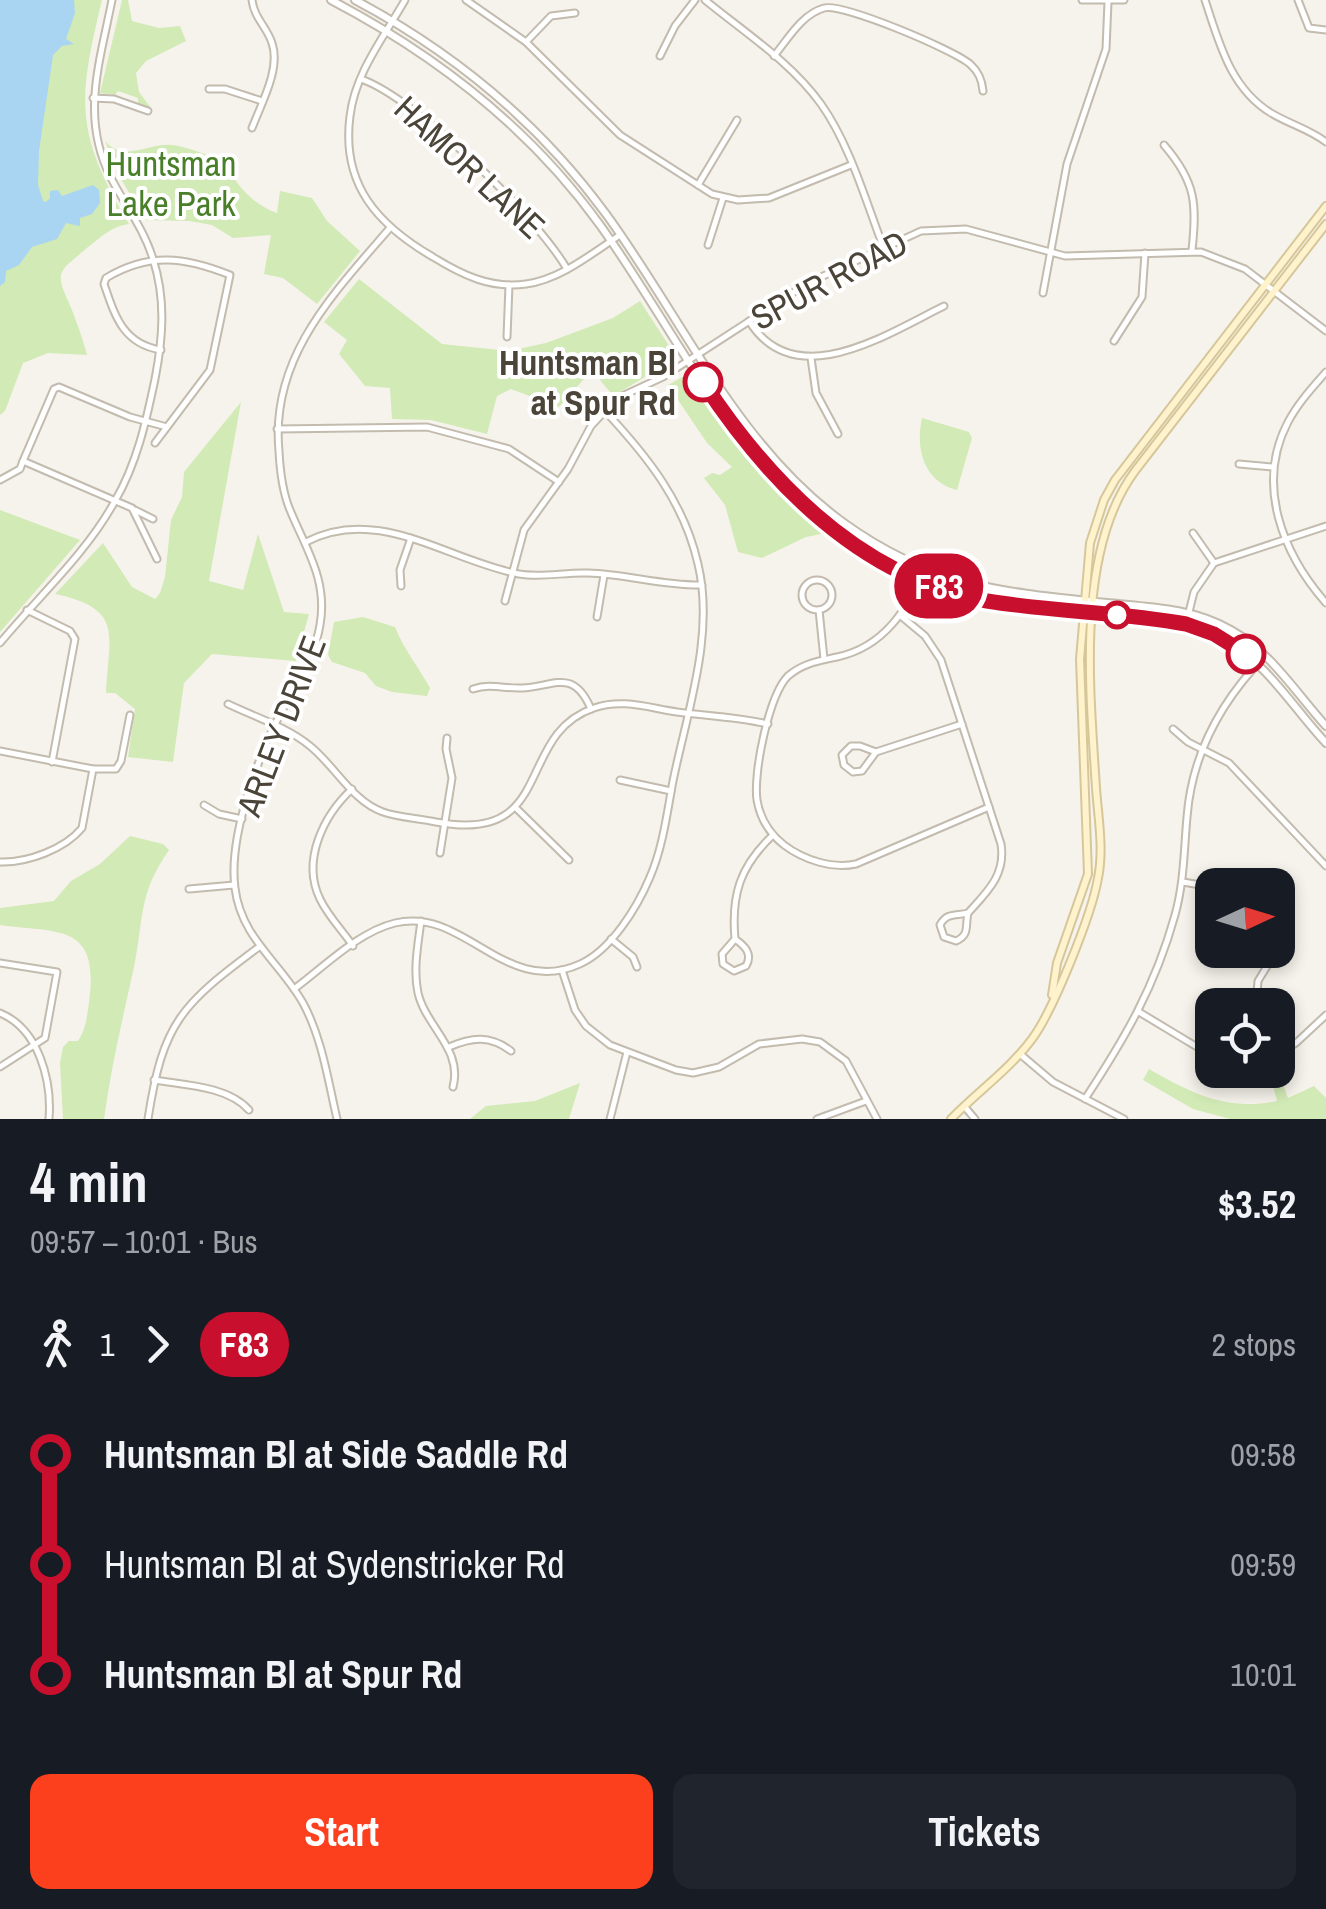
<!DOCTYPE html>
<meta charset="utf-8">
<style>
body{margin:0;font-family:"Archivo Narrow",sans-serif;background:#20242c;color:#f1f3f6;height:100vh;display:flex;flex-direction:column;font-size:38px;white-space:nowrap}
*{box-sizing:border-box;margin:0}
p{font-size:32px;color:#9ea1a6}
.icon{flex:none;width:55px;height:55px;fill:none;stroke:currentColor;stroke-width:2;stroke-linecap:round;stroke-linejoin:round}
.map{position:relative;height:1119px;overflow:hidden}
.side{display:flex;flex-direction:column;background:#171b24;flex:1}
.side>*{flex:none}
.badge{padding:0 20px;border-radius:32px;font-size:35px;line-height:65px}
.needle{width:65px;rotate:86deg}
.tools{position:absolute;left:1195px;top:868px;display:grid;gap:20px}
.tools a{display:grid;place-items:center;width:100px;height:100px;border-radius:20px;background:#171b24;box-shadow:0 5px 15px #0003;font-size:50px}
.map>.badge{position:absolute;translate:-50% -50%;box-shadow:0 0 0 5px #fff}
.legs{display:flex;align-items:center;gap:15px;height:110px;padding:0 30px;font-size:32px}
.legs p{margin-inline-start:auto}
.overview{display:flex;align-items:center;justify-content:space-between;height:170px;padding:0 30px}
h1{font-size:55px;font-weight:800;line-height:75px}
.action{display:flex;gap:20px;margin-top:auto;padding:20px 30px}
.action a{flex:1;height:115px;border-radius:20px;background:#fc3f1d;color:#fff;font-size:40px;font-weight:800;line-height:115px;text-align:center}
.action a+a{background:#20242c;color:#f1f3f6}
ul{padding:0 30px;list-style:none}
li{display:flex;align-items:center;gap:35px;height:110px;font-size:38px}
li i{display:grid;place-items:center;width:15px;height:100%;margin:0 12px;background:currentColor}
li i::after{content:'';width:25px;height:25px;margin:-12px;border:8px solid;border-radius:50%;background:#171b24}
li p{margin-inline-start:auto}
li:first-child i{background:linear-gradient(#0000 50%,currentColor 0)}
li:last-child i{background:linear-gradient(currentColor 50%,#0000 0)}
.map>svg:first-child{display:block}
.green{fill:#d2eab5}
.water{fill:#a9d4f2}
.lines{fill:none;stroke-linecap:round;stroke-linejoin:round}
.minor-casing{stroke:#c2bbae;stroke-width:9}
.tertiary-casing{stroke:#c2bbae;stroke-width:10}
.secondary-casing{stroke:#d6c79b;stroke-width:10}
.minor{stroke:#fff;stroke-width:5}
.tertiary{stroke:#fff;stroke-width:6}
.secondary{stroke:#fff3cd;stroke-width:6}
.line-1-casing{stroke:#fff;stroke-width:22}
.line-1{stroke:#c8102e;stroke-width:15}
.stop-1-dot{fill:#fff;stroke:#c8102e;stroke-width:5}
.labels{text-anchor:middle;dominant-baseline:central;stroke-width:8;stroke-linejoin:round;paint-order:stroke}
.park-label{font-size:35px;fill:#4a7f2a;stroke:#fff}
.street-label{font-size:35px;fill:#4b4439;stroke:#fff}
.stop-label{font-size:35px;font-weight:bold;fill:#4b4439;stroke:#fff;text-anchor:end}
</style>
<div class="map">
<svg width="1326" height="1119" viewBox="0 0 1326 1119">
<rect width="100%" height="100%" fill="#f6f3ec"/>
<!-- green -->
<g class="green">
<path d="M0,0H102C78,100 74,132 129,224C112,226 101,237 88,247C61,271 53,269 69,303C75,317 83,339 87,355L48,353L23,363L5,411L0,415Z"/>
<polygon points="122,0 128,0 132,21 159,28 180,26 186,41 146,61 136,73 139,92 151,108 138,104 138,98 118,91 115,95 100,93"/>
<path d="M105,141C124,163 148,143 172,145C190,147 208,157 225,159C232,182 254,206 277,213L280,191L312,198L327,221L360,251L317,304L283,278L264,274L271,235L233,238L212,225L190,221L145,220L121,179Z"/>
<polygon points="359,279 442,344 509,351 546,343 613,318 640,301 677,358 613,396 592,370 559,407 511,389 497,396 487,434 431,420 392,419 390,388 365,386 339,354 347,340 324,322"/>
<polygon points="686,375 763,477 792,506 826,533 806,537 762,558 738,552 725,505 704,478 712,473 720,475 732,467 707,443 668,385"/>
<path d="M241,402L209,581L243,590L258,534L284,612L309,614L296,661L212,654L184,683L173,762L128,757L135,709L115,693H106C108,636 126,609 55,594L103,543L132,587L155,599L160,593L165,577L171,520L182,497L184,472Z"/>
<path d="M922,418L969,432L972,438L957,490C924,482 915,449 922,418Z"/>
<polygon points="0,510 80,540 0,632"/>
<path d="M363,617L395,627C404,650 418,666 430,688L427,696L392,692L376,686L365,673L332,662L328,655L334,622Z"/>
<path d="M130,836L163,844L169,850C138,894 144,918 134,967C123,1017 111,1067 104,1119H63L60,1063L63,1047L69,1041H78C87,1028 88,1009 90,994C97,923 56,933 0,925V908L54,901L71,881L100,864Z"/>
<path d="M1149,1069C1193,1094 1226,1111 1277,1101L1269,1070H1278L1288,1098L1314,1086L1326,1098V1119H1230L1193,1109L1143,1080Z"/>
<polygon points="580,1083 569,1119 470,1119 486,1106 535,1101"/>
</g>
<!-- water -->
<polygon class="water" points="0,0 74,0 75,13 66,39 74,44 62,46 53,55 39,151 38,185 43,201 46,202 50,198 50,191 58,190 62,196 93,185 99,190 100,203 92,214 80,218 80,226 66,223 57,239 32,247 19,265 6,271 5,282 0,286"/>
<g class="lines">
<!-- minor casing -->
<g class="minor-casing">
<g id="minor">
<path d="M252,0C254,18 267,27 272,43C281,69 261,104 252,128"/>
<path d="M405,0C384,37 355,73 350,116C341,185 378,225 433,257C462,275 491,289 526,284C561,279 591,254 620,235"/>
<polyline points="466,0 526,42 620,135 712,194 738,200 769,198 851,165"/>
<path d="M705,0C744,32 791,62 821,104C850,145 865,199 883,246"/>
<polyline points="1082,0 1124,0"/>
<path d="M1205,0C1219,42 1230,88 1271,113C1289,124 1309,129 1326,142"/>
<polyline points="1298,0 1309,28 1326,30"/>
<polyline points="526,42 551,16 575,13"/>
<polyline points="660,56 675,26 695,0"/>
<path d="M774,56C788,39 802,14 824,8C843,3 954,50 970,64C979,72 982,80 983,91"/>
<path d="M361,79C416,98 537,217 567,269"/>
<polyline points="209,89 225,89 262,101"/>
<polyline points="93,98 114,99 148,111"/>
<path d="M1164,145C1196,182 1197,204 1192,250"/>
<polyline points="698,185 737,120"/>
<polyline points="708,245 723,198"/>
<polyline points="1043,293 1067,164 1106,49 1108,2"/>
<path d="M749,321C795,395 887,334 944,306"/>
<polyline points="507,337 509,285"/>
<polyline points="1114,341 1142,297 1145,253"/>
<polyline points="811,358 816,393 838,434"/>
<path d="M1326,372C1312,388 1298,403 1288,422C1255,485 1283,554 1326,603"/>
<polyline points="277,429 427,427 509,449 559,482"/>
<path d="M155,443L210,370L230,275C185,257 149,252 106,278L104,284C115,316 123,344 161,350"/>
<polyline points="23,461 54,389 59,387 130,417 167,427"/>
<polyline points="1239,464 1273,467"/>
<polyline points="0,480 20,469 23,461 132,508 157,559"/>
<polyline points="135,510 153,519"/>
<polyline points="1193,533 1214,563"/>
<path d="M306,542C378,504 449,561 519,574C542,578 565,572 588,573C626,574 664,586 702,585"/>
<path d="M925,568C908,609 884,647 837,657C819,661 803,663 788,676C769,695 753,773 757,800C760,818 770,834 784,845C804,860 832,869 856,864L989,807"/>
<circle cx="817" cy="595" r="15"/>
<polyline points="401,586 400,570 411,538"/>
<polyline points="505,601 524,530 568,469 591,426 605,411 622,396 663,377 808,283 921,231 966,229 1065,256 1201,252 1245,269 1326,331"/>
<polyline points="27,610 70,631 75,639 52,762"/>
<polyline points="819,610 824,659"/>
<path d="M901,616L925,636L941,660L1001,844C1006,875 987,892 968,913C956,916 947,912 940,925L944,937L956,941C970,935 965,926 968,913"/>
<polyline points="597,617 604,575"/>
<polyline points="1186,624 1194,592 1214,563 1326,526"/>
<path d="M0,643C38,597 86,554 115,501C137,463 146,422 155,379C163,338 166,299 153,259C144,229 125,205 111,178C80,117 100,62 112,0"/>
<path d="M473,689C491,683 504,689 522,688C553,687 573,667 591,709"/>
<path d="M228,704C255,717 287,727 310,746C335,766 352,801 383,812C400,818 419,818 436,822C557,845 514,735 594,708C622,698 649,708 677,712C708,716 737,717 768,724"/>
<polyline points="1173,729 1188,742 1229,763 1326,866"/>
<polygon points="851,746 860,746 876,752 862,771 853,772 844,765 842,755"/>
<polyline points="0,751 93,769 116,769 121,761 130,715"/>
<polyline points="876,752 962,724"/>
<polyline points="620,780 671,791"/>
<path d="M352,789C324,815 301,860 320,899C328,916 342,930 353,946"/>
<polyline points="204,805 219,814 242,819"/>
<polyline points="516,808 569,860"/>
<polyline points="440,853 452,778 446,749 447,738"/>
<path d="M0,862C27,863 65,849 82,828L93,769"/>
<polyline points="1183,882 1212,887"/>
<polyline points="189,889 234,885"/>
<path d="M421,921C418,944 413,970 418,993C426,1027 463,1049 453,1087"/>
<polyline points="611,939 633,957 637,967"/>
<path d="M735,939C745,946 753,954 746,966L734,971L723,964L722,954L735,939C731,895 740,866 773,835"/>
<polyline points="0,963 57,972 45,1038 0,1067"/>
<polyline points="562,970 575,1010 586,1026 610,1045 676,1070 693,1073 719,1067 759,1044 802,1039 820,1042 846,1061 877,1119"/>
<path d="M294,989C324,967 358,932 395,923C464,906 505,998 580,964C611,950 637,908 650,877C663,847 667,813 673,781C687,712 715,635 698,564C684,502 647,456 605,411"/>
<polyline points="1256,1005 1258,981 1277,950"/>
<polyline points="1139,1012 1212,1056"/>
<path d="M0,1013C39,1029 52,1081 49,1119"/>
<path d="M449,1047C472,1037 490,1035 511,1051"/>
<polyline points="1278,1053 1296,1043 1326,1015"/>
<polyline points="1020,1054 1053,1082 1124,1119"/>
<path d="M154,1080C184,1085 228,1086 249,1110"/>
<path d="M1085,1099C1125,1038 1155,987 1175,915C1184,883 1184,850 1187,817C1192,753 1221,701 1265,656"/>
<polyline points="964,1106 975,1119"/>
<path d="M148,1119C163,1022 181,1005 259,947"/>
<path d="M337,1119C328,1080 322,1038 303,1003C280,962 241,938 235,888C228,836 259,753 284,707C298,680 315,656 320,625C328,580 306,549 290,510C282,491 280,471 279,451C270,358 333,294 389,229"/>
<polyline points="610,1119 627,1052"/>
<polyline points="817,1119 866,1101"/>
</g>
</g>
<!-- tertiary casing -->
<g class="tertiary-casing">
<g id="tertiary">
<path d="M331,0C436,55 530,128 600,225C676,331 730,456 839,533C928,597 998,602 1102,614C1145,618 1188,619 1226,641C1268,664 1294,709 1326,743"/>
<path d="M355,0C453,52 540,124 606,214C682,318 737,446 844,523C933,587 1003,592 1107,603C1150,607 1193,608 1231,630C1271,652 1296,693 1326,726"/>
</g>
</g>
<!-- secondary casing -->
<g class="secondary-casing">
<g id="secondary">
<polyline points="1052,995 1057,963 1088,874 1080,659 1090,543 1104,500 1115,480 1326,206"/>
<path d="M951,1119C977,1092 1010,1069 1032,1039C1053,1011 1092,914 1098,878C1104,849 1098,817 1096,788C1090,691 1075,552 1135,471L1326,224"/>
</g>
</g>
<!-- minor -->
<use href="#minor" class="minor"/>
<!-- tertiary -->
<use href="#tertiary" class="tertiary"/>
<!-- secondary -->
<use href="#secondary" class="secondary"/>
</g>
<g class="lines">
<!-- line-1 casing -->
<g class="line-1-casing">
<path id="line-1" d="M703,382C770,484 861,578 987,601C1053,612 1121,612 1186,624L1214,634L1246,654"/>
</g>
<!-- line-1 -->
<use href="#line-1" class="line-1"/>
</g>
<!-- markers -->
<g class="stop-1-dot">
<circle cx="703" cy="382" r="18"/>
<circle cx="1117" cy="615" r="12"/>
<circle cx="1246" cy="654" r="18"/>
</g>
<g class="labels">
<!-- park labels -->
<g class="park-label">
<text x="171" y="163">Huntsman<tspan x="171" dy="40">Lake Park</tspan></text>
</g>
<!-- street labels -->
<g class="street-label">
<text transform="translate(470 167) rotate(43)">HAMOR LANE</text>
<text transform="translate(829 280) rotate(-28)">SPUR ROAD</text>
<text transform="translate(281 726) rotate(-69)">ARLEY DRIVE</text>
</g>
<!-- stop labels -->
<g class="stop-label">
<text x="676" y="362">Huntsman Bl<tspan x="676" dy="40">at Spur Rd</tspan></text>
</g>
</g>
</svg>
<div class="tools">
<a><svg class="needle" viewBox="-14 -14 28 28"><path d="M0-13l5 13h-10z" fill="#e53935"/><path d="M0 13l5-13h-10z" fill="#9ea1a6"/></svg></a>
<a><svg class="icon" aria-label="locate" viewBox="0 0 24 24"><circle cx="12" cy="12" r="6"/><path d="M12 2v4M12 18v4M2 12h4M18 12h4"/></svg></a>
</div>
<b class="badge" style="left:939px;top:586px;background:#c8102e;color:#fff">F83</b>
</div>
<section class="side">
<div class="overview"><div><h1>4 min</h1><p>09:57 – 10:01 · Bus</p></div><b>$3.52</b></div>
<div class="legs"><svg class="icon" aria-label="walk" viewBox="0 0 24 24"><circle cx="13" cy="4" r="2"/><path d="M13 8l-2 6 4 7M11 14l-3 7M7 12l3-4h3l4 4"/></svg>1<svg class="icon" aria-label="forward" viewBox="0 0 24 24"><path d="M9 5l7 7-7 7"/></svg><b class="badge" style="background:#c8102e;color:#fff">F83</b><p>2 stops</p></div>
<ul>
<li><i style="color:#c8102e"></i><b>Huntsman Bl at Side Saddle Rd</b><p>09:58</p></li>
<li><i style="color:#c8102e"></i><span>Huntsman Bl at Sydenstricker Rd</span><p>09:59</p></li>
<li><i style="color:#c8102e"></i><b>Huntsman Bl at Spur Rd</b><p>10:01</p></li>
</ul>
<div class="action"><a>Start</a><a>Tickets</a></div>
</section>
